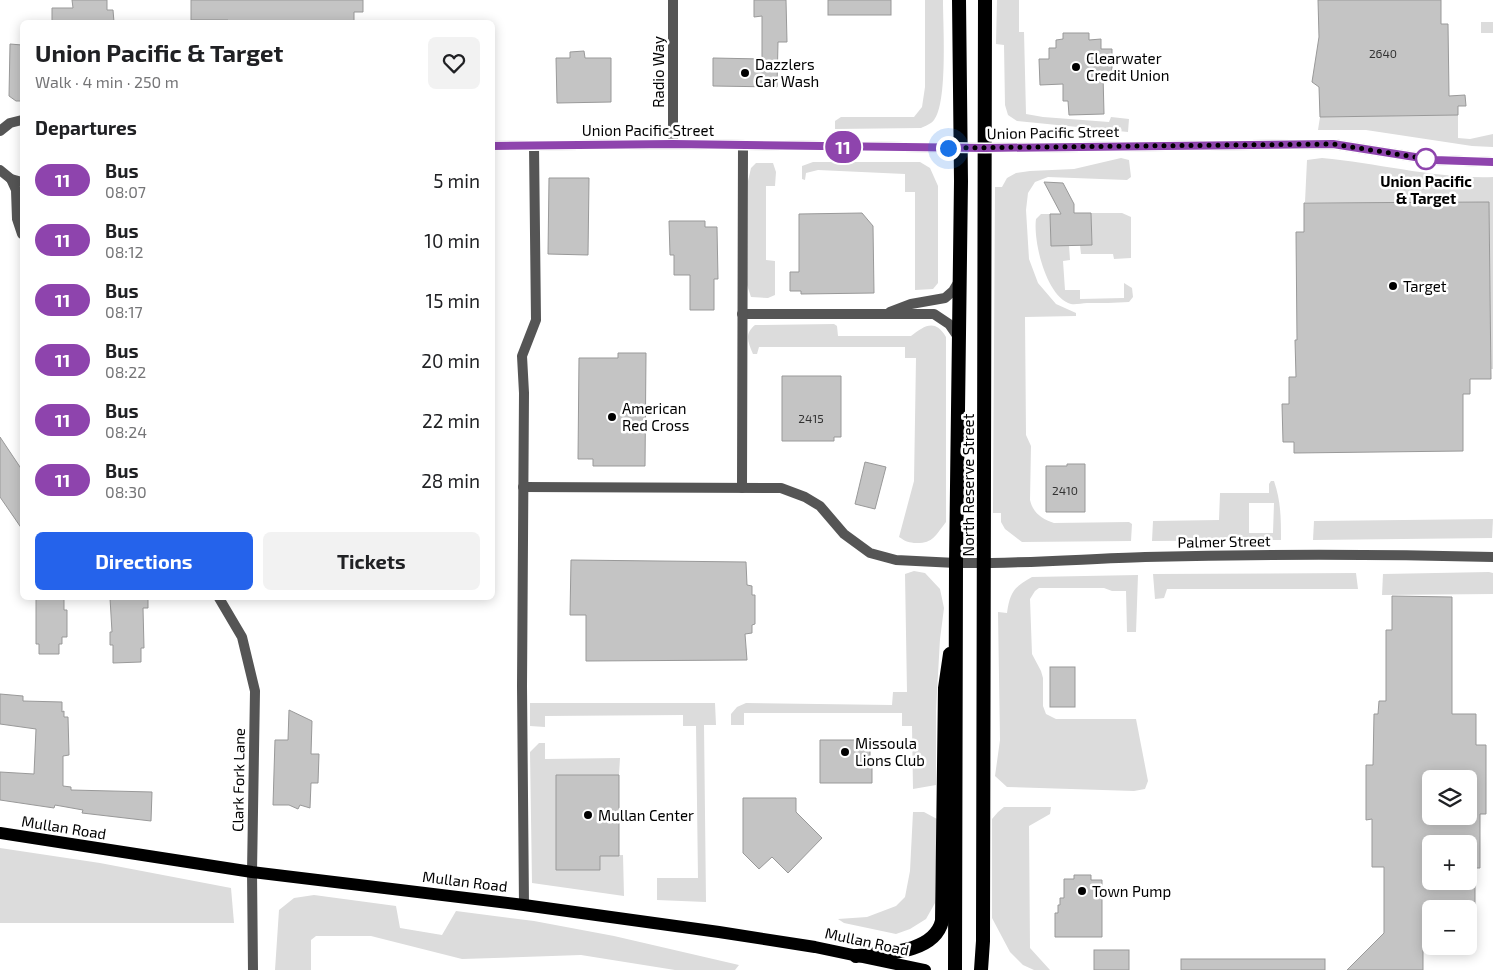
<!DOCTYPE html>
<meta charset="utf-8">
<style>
body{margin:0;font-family:"Exo 2",sans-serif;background:#f2f2f2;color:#202124;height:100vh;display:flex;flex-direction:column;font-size:19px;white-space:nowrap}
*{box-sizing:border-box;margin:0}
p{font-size:16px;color:#757577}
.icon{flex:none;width:28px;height:28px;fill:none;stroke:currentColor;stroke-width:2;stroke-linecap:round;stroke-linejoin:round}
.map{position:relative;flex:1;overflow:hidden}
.details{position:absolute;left:20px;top:20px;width:475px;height:580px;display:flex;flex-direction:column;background:#fff;border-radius:8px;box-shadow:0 2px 12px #0003}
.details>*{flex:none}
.badge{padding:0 10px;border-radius:16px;font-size:18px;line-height:32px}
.buttons{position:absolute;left:1422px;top:770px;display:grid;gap:10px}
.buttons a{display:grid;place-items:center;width:55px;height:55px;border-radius:8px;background:#fff;box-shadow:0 2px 12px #0003;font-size:25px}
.you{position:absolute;width:25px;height:25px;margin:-12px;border:4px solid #fff;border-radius:50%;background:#1a73e8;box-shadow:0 0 0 8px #1a73e833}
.map>.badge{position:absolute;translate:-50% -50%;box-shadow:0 0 0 2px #fff}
h2{padding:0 15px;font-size:19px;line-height:45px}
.round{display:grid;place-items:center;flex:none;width:52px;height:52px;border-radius:8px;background:#f2f2f2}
.head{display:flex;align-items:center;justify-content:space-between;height:85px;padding:0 15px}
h1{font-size:24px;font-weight:700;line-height:38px}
.button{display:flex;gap:10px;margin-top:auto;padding:10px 15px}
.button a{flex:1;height:58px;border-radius:8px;background:#2563eb;color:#fff;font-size:20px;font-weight:700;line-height:58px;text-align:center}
.button a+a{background:#f2f2f2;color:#202124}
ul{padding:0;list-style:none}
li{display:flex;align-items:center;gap:15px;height:60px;padding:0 15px}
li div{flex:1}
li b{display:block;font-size:19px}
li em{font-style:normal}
li .badge{min-width:55px;font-weight:700;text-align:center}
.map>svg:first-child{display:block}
.green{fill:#dcdcdc;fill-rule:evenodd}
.building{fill:#c4c4c4;stroke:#999;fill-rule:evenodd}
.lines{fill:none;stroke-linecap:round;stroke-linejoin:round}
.minor{stroke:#555;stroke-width:10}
.tertiary{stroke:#555;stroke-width:10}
.primary{stroke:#000;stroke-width:12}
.trunk{stroke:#000;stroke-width:14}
.line-casing{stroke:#fff;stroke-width:11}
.line{stroke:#8e44ad;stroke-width:8}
.walk{stroke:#000;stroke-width:5;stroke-dasharray:0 9}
.poi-dot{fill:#000;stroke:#fff;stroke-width:2}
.stop-dot{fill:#fff;stroke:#8e44ad;stroke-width:2.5}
.labels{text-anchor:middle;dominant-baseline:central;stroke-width:5;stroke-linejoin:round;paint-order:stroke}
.number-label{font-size:12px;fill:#313131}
.poi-label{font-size:15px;fill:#000;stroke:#fff;text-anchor:start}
.street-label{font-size:15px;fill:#000;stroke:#fff}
.stop-label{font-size:15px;font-weight:bold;fill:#000;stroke:#fff}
</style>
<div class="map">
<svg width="1493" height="970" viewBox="0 0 1493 970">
<rect width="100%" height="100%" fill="#fff"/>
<!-- green -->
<g class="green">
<path d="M925,0H943C943,25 948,103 934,120C931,124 925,126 921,128L835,129V121L841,117H914L922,107L925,87Z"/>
<polygon points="997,0 1019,0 1019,32 1024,32 1026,114 1043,117 1109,122 1111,117 1129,119 1128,132 1017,121 1008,115 1005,105 1004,45 996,44"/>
<rect x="1481" y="22" width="12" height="11"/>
<polygon points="1458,115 1458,138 1470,139 1493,134 1493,147 1472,146 1366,130 1318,130 1320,117"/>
<path d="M1121,158L1129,160L1131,177L1127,180L1048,177L1035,182L1028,193L1026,210L1029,259L1038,283L1056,304L1076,313V316L1025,317L1026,435L1031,446L1030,500C1033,513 1042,519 1054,523L1129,522L1132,524L1131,541L1022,542L1005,529L1001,522V513H993L995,187H1002L1007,178L1016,173L1030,171L1074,169Z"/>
<path d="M1322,158C1379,163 1435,179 1493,177V369H1491L1489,202H1305L1307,160Z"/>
<polygon points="813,162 920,162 930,168 938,186 938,283 933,289 915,290 915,192 905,192 905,174 818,170 806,173 805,180 802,179 802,166"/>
<polygon points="756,163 773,163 776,172 775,186 766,186 766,260 775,261 775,295 768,298 751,297 747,285 748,181 751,168"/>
<polygon points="1091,213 1122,213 1131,217 1131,258 1114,259 1113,254 1081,254 1080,245 1092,245"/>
<path d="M1041,214H1050L1051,245H1069L1070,260L1063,261L1065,290H1080V299L1124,298V283L1132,288L1133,297L1129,302C1115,303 1101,303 1087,303C1082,303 1075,305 1071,304C1046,297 1033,241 1036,219Z"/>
<path d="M834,324L837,326L838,336H911C924,326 935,318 946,337V522C935,536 933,544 914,543C907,542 905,541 899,537L914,481L916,358H905V347H759L757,354H753C748,342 744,334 755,325Z"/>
<path d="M1271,481H1274C1281,501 1281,519 1281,540L1152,541L1153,521L1219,520L1220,493H1269V484ZM1249,503H1274L1273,533H1249Z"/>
<polygon points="1493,519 1492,538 1313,540 1314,521"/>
<polygon points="914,571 925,573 940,589 944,608 940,639 936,710 936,785 913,789 912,726 902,726 902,713 744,713 744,725 731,725 731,714 737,707 746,703 892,705 893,692 907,692 905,574"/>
<polygon points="1489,572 1493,573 1493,594 1382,595 1383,574"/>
<polygon points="1356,573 1358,589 1167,589 1164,598 1155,599 1153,574"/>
<path d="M1138,575L1136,632H1127L1126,591H1112L1104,588H1039L1035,591L1030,599L1032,654L1041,671L1043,678V706L1046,714L1056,719H1136L1148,781L1145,789L1134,791L1007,787L995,776L1000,740L998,612L1007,613C1010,592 1014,587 1032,577Z"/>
<polygon points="530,703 715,703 716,725 704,725 706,902 657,900 657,878 698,878 696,726 683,726 683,715 545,716 545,727 530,726"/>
<polygon points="539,743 545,743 545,759 620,758 619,775 556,776 556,870 599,870 600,856 623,855 624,896 532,883 530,752"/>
<polygon points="1004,807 1051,807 1050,814 1029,826 1030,948 1050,970 1034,970 1023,965 1010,952 992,918 992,819 998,812"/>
<polygon points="913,812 924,812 937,819 935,903 926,919 910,929 896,934 844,923 838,919 867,917 896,906 905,897 910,871"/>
<polygon points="0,848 100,863 231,888 234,923 0,923"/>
<polygon points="314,895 396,906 400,928 442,935 456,911 534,921 614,936 739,965 735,970 675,970 581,955 462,959 371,936 316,936 311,940 311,970 275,970 279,910 294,898"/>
</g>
<!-- building -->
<g class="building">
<polygon points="72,0 107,0 107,10 113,10 114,22 52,22 52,8 73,8"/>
<polygon points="191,0 363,0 363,12 354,12 354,22 228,22 228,20 191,20"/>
<polygon points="754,0 786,0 787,42 778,42 777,87 713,86 713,58 762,59 762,16 754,17"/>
<rect x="828" y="0" width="63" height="15"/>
<polygon points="1318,0 1441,0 1441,24 1448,24 1449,96 1465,95 1466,106 1458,106 1458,115 1320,117 1319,87 1312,82 1319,37"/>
<polygon points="1063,33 1089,33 1089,40 1101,39 1101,49 1112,49 1112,75 1103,75 1104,114 1069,115 1068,101 1063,101 1063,84 1040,85 1039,59 1049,59 1049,48 1056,48 1056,40 1063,39"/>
<polygon points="10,44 22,45 22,101 16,101 9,96"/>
<polygon points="584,51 585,58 611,58 611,102 557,103 556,58 570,58 570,52"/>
<polygon points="549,178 589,178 588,255 548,254"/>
<polygon points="1044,182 1063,183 1074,204 1074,213 1091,213 1092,245 1051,246 1050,214 1061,214"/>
<polygon points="1489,202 1491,379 1470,379 1470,394 1463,394 1463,451 1294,453 1294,442 1283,442 1282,404 1289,404 1289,377 1296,377 1295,340 1297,340 1296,232 1304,232 1304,203"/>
<polygon points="862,213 873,226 874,293 801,294 801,291 790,291 790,272 799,272 799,214"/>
<polygon points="669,221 705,221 705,227 717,227 718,279 714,279 714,310 690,310 690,275 674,275 674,255 670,255"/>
<polygon points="618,353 646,353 645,466 593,466 593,459 578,459 579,358 618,358"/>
<polygon points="782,376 841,376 841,437 834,437 834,441 782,441"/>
<polygon points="0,437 22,470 22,529 0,497"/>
<polygon points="865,462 886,467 875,509 855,504"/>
<polygon points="1067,464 1085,464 1085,512 1046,512 1046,466 1067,466"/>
<polygon points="571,560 746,562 747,585 752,586 752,595 755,595 755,624 752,625 752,633 745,634 747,660 586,661 586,615 570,615"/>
<path d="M1392,596L1452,597V714H1476V745H1486V814H1480V868H1469V844H1431V881H1475V909H1431V917H1423V970H1347L1384,933V867H1372V819L1366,820V765H1373L1374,714H1378L1379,701H1386V630H1392ZM1431,779H1469V816H1431Z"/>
<polygon points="36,598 64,598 64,610 67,610 67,637 62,637 62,644 59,644 59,654 39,654 39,644 36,644"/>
<polygon points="110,598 148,598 148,608 143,608 144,648 141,648 141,662 113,663 113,645 110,645 110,632 112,632"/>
<rect x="1050" y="667" width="25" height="40"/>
<polygon points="0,694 23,696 23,701 62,702 62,712 64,711 64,717 68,717 69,755 63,756 63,786 71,787 71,790 152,792 151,821 82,813 83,810 55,805 54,808 0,800 0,772 34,774 36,729 0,724"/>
<polygon points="289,710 312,721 311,754 319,754 318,783 311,783 310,808 300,805 298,809 289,805 273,805 275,740 288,740"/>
<polygon points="820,740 870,740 870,765 872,765 872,783 820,783"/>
<polygon points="556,775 619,775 619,856 600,856 600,870 556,870"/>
<polygon points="743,798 796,798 796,812 822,838 788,873 772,857 759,869 743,853"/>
<polygon points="1074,875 1091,875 1091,880 1102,880 1102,937 1055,937 1055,913 1058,913 1058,905 1060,905 1060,898 1064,898 1064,879 1074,879"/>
<rect x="1094" y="950" width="35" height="20"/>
<rect x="1181" y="959" width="144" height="11"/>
</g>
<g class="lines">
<!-- minor -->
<g class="minor">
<polyline points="673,144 673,0"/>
<polyline points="890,312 911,304 945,298 953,291 959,281"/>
<polyline points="742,314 934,314 949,324 958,337"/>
<polyline points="523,487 781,488 805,497 820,506 844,534 870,553 896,560 956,563"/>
<polyline points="742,488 743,145"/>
<polyline points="252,872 253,970"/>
<polyline points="524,905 522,686 524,393 522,356 536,320 534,146"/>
</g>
<!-- tertiary -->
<g class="tertiary">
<polyline points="0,131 10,123 22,120"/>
<polyline points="492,146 673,144 985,148 1333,144 1434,160 1493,162"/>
<polyline points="0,170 11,179 22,182"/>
<polyline points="11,179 16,190 17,219 22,234"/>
<path d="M956,563C1019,564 1082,559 1145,557C1261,554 1377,554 1493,557"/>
<polyline points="219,598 242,637 255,691 252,872"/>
</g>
<!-- primary -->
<polyline class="primary" points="0,833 252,872 524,905 719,932 815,947 925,970"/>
<!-- trunk -->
<g class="trunk">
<path d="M856,956C883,953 934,954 942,921L945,688L950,654"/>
<polyline points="955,970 956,563 961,181 959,0"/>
<polyline points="981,970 983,941 985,0"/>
</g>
</g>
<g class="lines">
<!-- line casing -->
<g class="line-casing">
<polyline id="line" points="492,146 673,144 985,148 1333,144 1434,160 1493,162"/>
</g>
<!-- line -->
<use href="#line" class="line"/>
<!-- walk -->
<polyline class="walk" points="948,148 1333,144 1434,160 1426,159"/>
</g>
<!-- markers -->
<g class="poi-dot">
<circle cx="1076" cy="67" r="5"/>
<circle cx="745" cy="73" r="5"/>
<circle cx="1393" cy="286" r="5"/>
<circle cx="612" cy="417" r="5"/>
<circle cx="845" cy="752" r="5"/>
<circle cx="588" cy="815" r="5"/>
<circle cx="1082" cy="891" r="5"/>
</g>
<circle class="stop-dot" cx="1426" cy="159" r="10"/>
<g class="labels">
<!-- number labels -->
<g class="number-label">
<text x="1383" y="53">2640</text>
<text x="811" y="418">2415</text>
<text x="1065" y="490">2410</text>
</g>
<!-- poi labels -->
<g class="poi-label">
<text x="1086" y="58">Clearwater<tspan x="1086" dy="17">Credit Union</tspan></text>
<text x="755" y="64">Dazzlers<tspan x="755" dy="17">Car Wash</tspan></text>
<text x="1403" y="286">Target</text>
<text x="622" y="408">American<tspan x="622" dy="17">Red Cross</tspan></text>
<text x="855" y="743">Missoula<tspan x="855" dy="17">Lions Club</tspan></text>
<text x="598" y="815">Mullan Center</text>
<text x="1092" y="891">Town Pump</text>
</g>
<!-- street labels -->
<g class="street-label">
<text transform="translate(658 72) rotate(-90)">Radio Way</text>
<text x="648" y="130">Union Pacific Street</text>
<text transform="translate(1053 132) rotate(-1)">Union Pacific Street</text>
<text transform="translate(968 485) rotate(-90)">North Reserve Street</text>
<text transform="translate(1224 541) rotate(-1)">Palmer Street</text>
<text transform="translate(238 780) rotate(-89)">Clark Fork Lane</text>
<text transform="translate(64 827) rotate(9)">Mullan Road</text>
<text transform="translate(465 881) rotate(7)">Mullan Road</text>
<text transform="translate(867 941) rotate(12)">Mullan Road</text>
</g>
<!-- stop labels -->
<g class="stop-label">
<text x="1426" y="181">Union Pacific<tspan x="1426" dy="17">&amp; Target</tspan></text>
</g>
</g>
</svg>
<div class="buttons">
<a><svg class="icon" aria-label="layers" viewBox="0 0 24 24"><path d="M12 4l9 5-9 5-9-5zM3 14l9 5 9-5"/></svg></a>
<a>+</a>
<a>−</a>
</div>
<div class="you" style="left:948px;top:148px"></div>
<b class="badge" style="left:843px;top:147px;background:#8e44ad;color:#fff">11</b>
<section class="details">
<div class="head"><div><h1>Union Pacific &amp; Target</h1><p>Walk · 4 min · 250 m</p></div><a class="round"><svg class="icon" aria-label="heart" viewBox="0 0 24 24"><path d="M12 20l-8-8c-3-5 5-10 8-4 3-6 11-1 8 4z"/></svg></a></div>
<h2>Departures</h2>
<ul>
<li><span class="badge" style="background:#8e44ad;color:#fff">11</span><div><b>Bus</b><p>08:07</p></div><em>5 min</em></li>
<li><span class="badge" style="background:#8e44ad;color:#fff">11</span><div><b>Bus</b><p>08:12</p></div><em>10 min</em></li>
<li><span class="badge" style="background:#8e44ad;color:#fff">11</span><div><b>Bus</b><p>08:17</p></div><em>15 min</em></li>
<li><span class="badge" style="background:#8e44ad;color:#fff">11</span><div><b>Bus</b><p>08:22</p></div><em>20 min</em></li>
<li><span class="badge" style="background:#8e44ad;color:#fff">11</span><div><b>Bus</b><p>08:24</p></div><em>22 min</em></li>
<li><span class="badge" style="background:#8e44ad;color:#fff">11</span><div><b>Bus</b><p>08:30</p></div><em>28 min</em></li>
</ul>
<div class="button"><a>Directions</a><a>Tickets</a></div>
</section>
</div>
